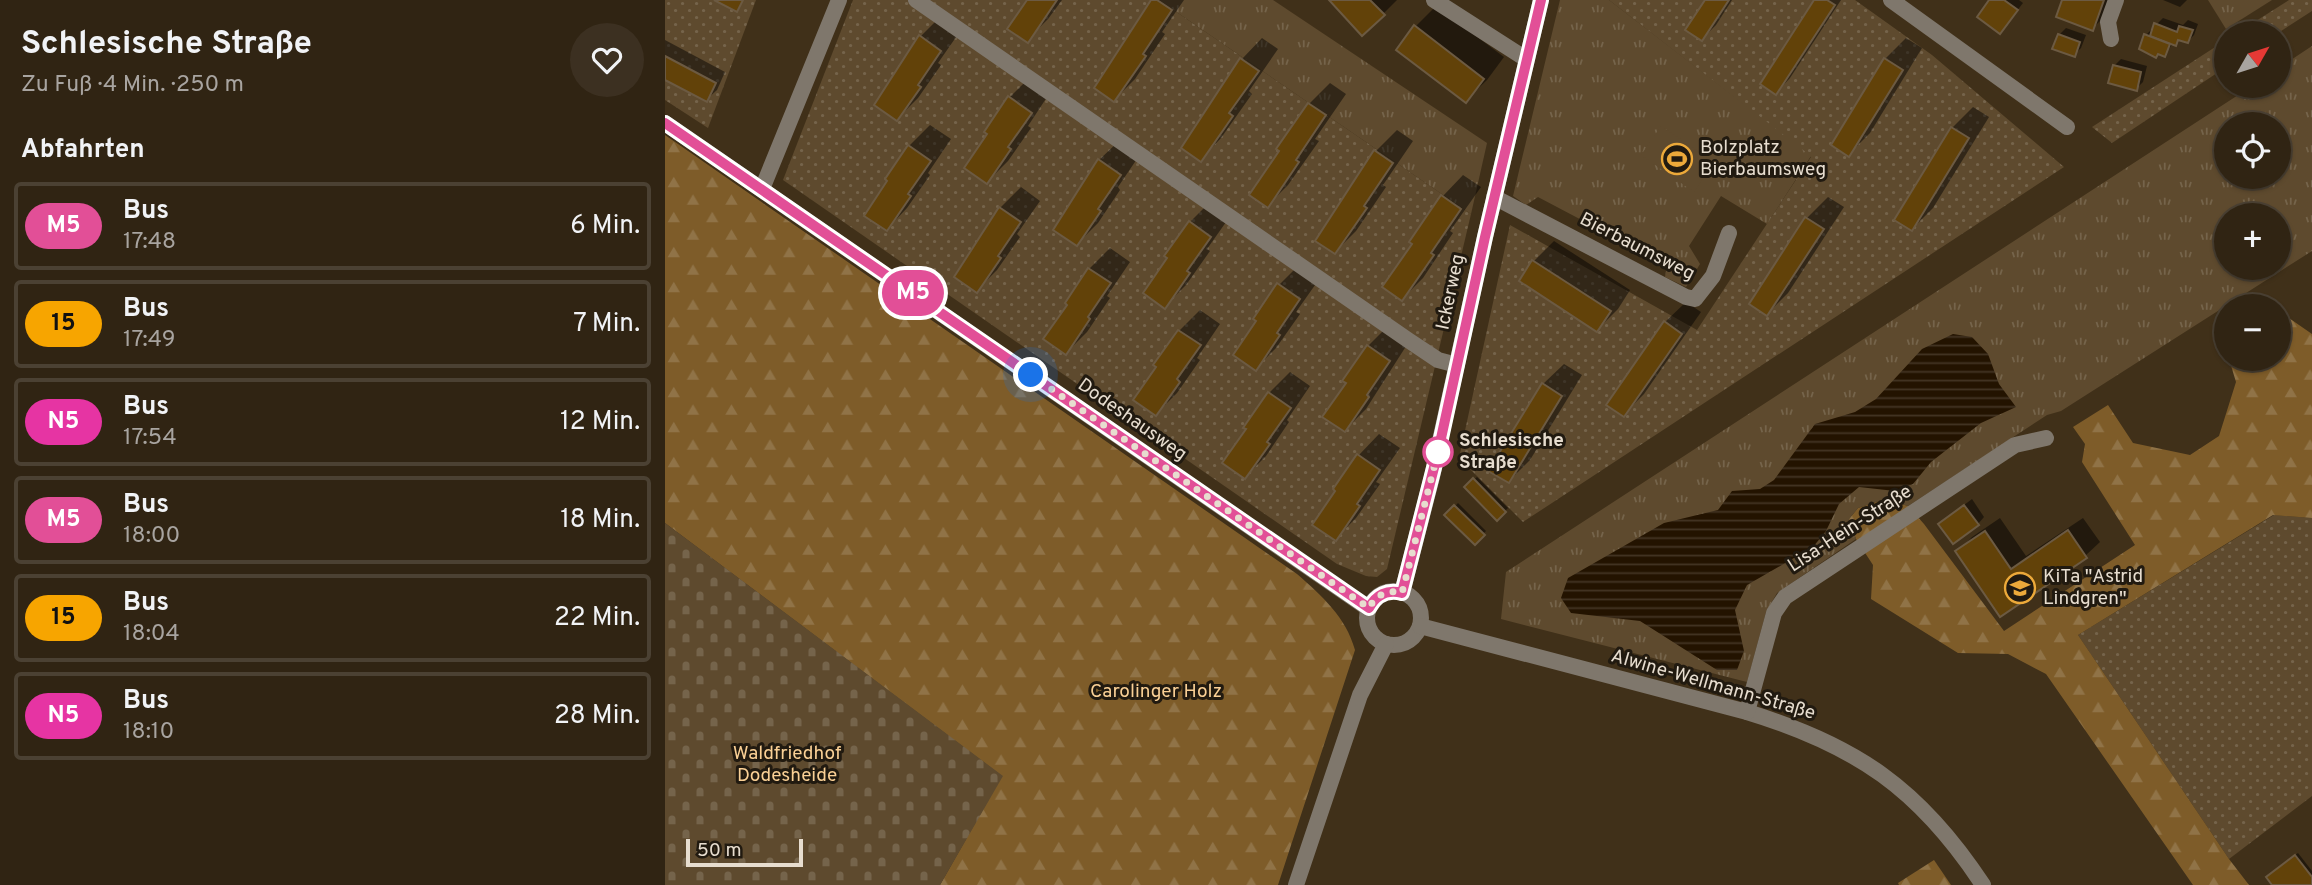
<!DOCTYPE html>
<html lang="de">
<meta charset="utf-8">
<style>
body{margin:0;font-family:Overpass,sans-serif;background:#3c3021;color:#f1f3f6;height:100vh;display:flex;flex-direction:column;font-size:26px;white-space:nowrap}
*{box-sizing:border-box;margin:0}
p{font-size:23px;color:#a8a4a0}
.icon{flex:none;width:38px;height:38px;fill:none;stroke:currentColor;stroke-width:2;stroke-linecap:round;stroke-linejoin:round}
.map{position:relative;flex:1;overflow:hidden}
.details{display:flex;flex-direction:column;background:#302413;width:665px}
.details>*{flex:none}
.badge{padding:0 14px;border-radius:23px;font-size:24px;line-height:46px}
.needle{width:46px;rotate:51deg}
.controls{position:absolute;left:1549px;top:21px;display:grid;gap:14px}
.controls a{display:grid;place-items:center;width:77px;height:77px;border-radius:50%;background:#302413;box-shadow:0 2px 5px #0004,0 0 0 2px #4b4133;font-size:35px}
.scale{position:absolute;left:21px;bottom:18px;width:117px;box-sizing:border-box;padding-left:7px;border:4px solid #e7ddcf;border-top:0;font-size:19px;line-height:24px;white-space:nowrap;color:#e7ddcf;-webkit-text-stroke:5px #211a10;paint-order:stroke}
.you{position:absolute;width:35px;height:35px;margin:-18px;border:5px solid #fff;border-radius:50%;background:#1a73e8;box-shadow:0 0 0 10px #1a73e833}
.map>.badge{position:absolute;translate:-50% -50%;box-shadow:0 0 0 4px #fff}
h2{padding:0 21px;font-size:26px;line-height:63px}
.round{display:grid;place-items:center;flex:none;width:74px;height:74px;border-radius:37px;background:#3c3021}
.headline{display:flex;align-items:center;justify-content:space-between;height:119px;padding:0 21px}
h1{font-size:33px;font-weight:700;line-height:52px}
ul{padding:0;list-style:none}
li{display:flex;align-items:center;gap:21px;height:88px;margin:0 14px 10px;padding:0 7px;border:4px solid #4b4133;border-radius:7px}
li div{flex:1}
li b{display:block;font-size:26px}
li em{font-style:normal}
li .badge{min-width:77px;font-weight:700;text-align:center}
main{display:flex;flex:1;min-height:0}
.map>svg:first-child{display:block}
.grass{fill:url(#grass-dots)}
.forest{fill:url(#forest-firs)}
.cemetery{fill:url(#cemetery-stones)}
.park{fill:url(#park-tufts);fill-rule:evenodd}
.pitch{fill:#5e4a2e}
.water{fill:url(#water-rules)}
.shadow{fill:#0007}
.building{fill:#624209;stroke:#6c5a42;stroke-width:2}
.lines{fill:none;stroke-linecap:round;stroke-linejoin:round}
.minor{stroke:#7f776c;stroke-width:16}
.line-casing{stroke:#fff;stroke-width:16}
.line{stroke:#e24f97;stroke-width:10}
.walk{stroke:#e7ddcf;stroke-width:7;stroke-dasharray:0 12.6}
.stop-dot{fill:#fff;stroke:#e24f97;stroke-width:3.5}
.labels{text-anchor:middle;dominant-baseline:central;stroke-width:6;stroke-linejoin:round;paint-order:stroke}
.poi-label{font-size:19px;fill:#e7ddcf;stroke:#211a10;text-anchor:start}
.street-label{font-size:19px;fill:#e7ddcf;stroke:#211a10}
.stop-label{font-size:19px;font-weight:bold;fill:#e7ddcf;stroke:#211a10;text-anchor:start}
.park-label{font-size:19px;fill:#fad095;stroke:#211a10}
</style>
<main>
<section class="details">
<div class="headline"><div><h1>Schlesische Straße</h1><p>Zu Fuß · 4 Min. · 250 m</p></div><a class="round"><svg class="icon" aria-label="heart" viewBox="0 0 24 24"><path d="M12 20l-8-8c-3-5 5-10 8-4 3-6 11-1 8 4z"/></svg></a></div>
<h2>Abfahrten</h2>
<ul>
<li><span class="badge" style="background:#e24f97;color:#fff">M5</span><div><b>Bus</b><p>17:48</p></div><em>6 Min.</em></li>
<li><span class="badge" style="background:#f7a500;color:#111">15</span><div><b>Bus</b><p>17:49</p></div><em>7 Min.</em></li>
<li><span class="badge" style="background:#e634a3;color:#fff">N5</span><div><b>Bus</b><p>17:54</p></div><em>12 Min.</em></li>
<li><span class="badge" style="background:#e24f97;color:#fff">M5</span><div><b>Bus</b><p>18:00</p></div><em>18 Min.</em></li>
<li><span class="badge" style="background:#f7a500;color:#111">15</span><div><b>Bus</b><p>18:04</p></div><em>22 Min.</em></li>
<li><span class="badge" style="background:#e634a3;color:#fff">N5</span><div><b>Bus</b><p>18:10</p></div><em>28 Min.</em></li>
</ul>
</section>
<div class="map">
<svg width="1647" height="885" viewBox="0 0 1647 885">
<defs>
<pattern id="grass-dots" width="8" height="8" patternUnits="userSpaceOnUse" patternTransform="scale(1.75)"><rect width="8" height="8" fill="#5e4a2e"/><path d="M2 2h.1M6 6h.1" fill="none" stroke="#75644b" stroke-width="1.8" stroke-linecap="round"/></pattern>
<pattern id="forest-firs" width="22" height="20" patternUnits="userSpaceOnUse" patternTransform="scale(1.75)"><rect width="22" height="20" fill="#7e5c29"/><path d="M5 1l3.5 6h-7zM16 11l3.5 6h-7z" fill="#907347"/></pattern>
<pattern id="cemetery-stones" width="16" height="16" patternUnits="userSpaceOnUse" patternTransform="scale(1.75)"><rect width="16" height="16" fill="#5e4a2e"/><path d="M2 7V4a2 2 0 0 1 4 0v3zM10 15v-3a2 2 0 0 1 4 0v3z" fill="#75644b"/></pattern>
<pattern id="park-tufts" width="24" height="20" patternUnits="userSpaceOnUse" patternTransform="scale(1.75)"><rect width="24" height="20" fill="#5e4a2e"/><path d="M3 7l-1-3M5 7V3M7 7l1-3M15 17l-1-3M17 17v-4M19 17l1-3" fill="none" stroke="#75644b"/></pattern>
<pattern id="water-rules" width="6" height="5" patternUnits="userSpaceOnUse" patternTransform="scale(1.75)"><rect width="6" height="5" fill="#231300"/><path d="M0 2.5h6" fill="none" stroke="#433524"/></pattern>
</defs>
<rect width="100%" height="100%" fill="#403019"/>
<!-- grass -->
<g class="grass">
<polygon points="0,0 91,0 43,128 0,100"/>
<polygon points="188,0 494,0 806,214 722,569 712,577 701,576 672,564 118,180"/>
<polygon points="944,0 1190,0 1267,55 1399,167 858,522 794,458 845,225 1032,330 1146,157"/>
<polygon points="1624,0 1647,0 1647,11 1613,33 1572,33"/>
<polygon points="1561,40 1561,67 1447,143 1427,127"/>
<polygon points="1609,515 1647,518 1647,796 1564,859 1413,635"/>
</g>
<!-- forest -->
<g class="forest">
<path d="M0,135L632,574C657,596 681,617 690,650L613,885H275L337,776L0,523Z"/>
<polygon points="1614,311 1647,334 1647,518 1608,515 1413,635 1564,859 1584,885 1528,885 1381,674 1343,654 1293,653 1206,599 1208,565 1191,539 1184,519 1193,508 1220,499 1243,506 1259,524 1339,631 1470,545 1417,462 1420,444 1408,427 1443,405 1468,443 1525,455 1554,436 1571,382 1564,359 1614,359"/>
<polygon points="1269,860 1286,885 1234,885 1233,883"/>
</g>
<!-- cemetery -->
<polygon class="cemetery" points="0,523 338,776 275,885 0,885"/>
<!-- park -->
<g class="park">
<polygon points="494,0 608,0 822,143 806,214"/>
<polygon points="895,0 944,0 1146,156 1102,224 1056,196 1024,246 1035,264 1021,287 1000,277 1002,265 873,197 861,205 848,196"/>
<polygon points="1543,0 1607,0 1561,29"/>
<path d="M1647,46V251L1396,411L1382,415L1243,506L1220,499L1193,508L1184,519L1191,539L1112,593L1101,612L1082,682L836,619L841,572L1587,86H1614V68ZM1561,124H1614V177H1561ZM1561,215H1614V268H1561Z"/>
</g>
<!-- pitch -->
<polygon class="pitch" points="996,126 1049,162 1029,192 976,155"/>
<!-- water -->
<polygon class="water" points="1288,334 1307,337 1323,354 1334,384 1351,407 1316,423 1266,462 1248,484 1230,491 1194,487 1174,504 1161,531 1148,547 1082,585 1070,610 1079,651 1072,670 1052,670 975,621 906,613 896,598 903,578 999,523 1053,510 1067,491 1095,489 1109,480 1150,424 1190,412 1211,399 1257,349"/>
<!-- shadow -->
<g class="shadow">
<polygon points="363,0 397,0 383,19 362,40"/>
<polygon points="488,0 519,0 497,32 500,34 470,79 449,100"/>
<polygon points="667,0 732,0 718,14"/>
<polygon points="1042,0 1067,0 1051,25 1037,39"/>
<polygon points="1151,0 1176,0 1125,78 1111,93"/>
<polygon points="1327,0 1354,0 1358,3 1341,25"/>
<polygon points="1399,0 1451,0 1448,8 1427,29"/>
<polygon points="1498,0 1522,0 1515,7"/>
<polygon points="771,6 839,57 822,80 801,100 751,26"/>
<polygon points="276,16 296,30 273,63 276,65 253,98 232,119 255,37"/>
<polygon points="1498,18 1518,25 1523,20 1533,24 1529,35 1523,41 1515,39 1508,43 1500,55 1481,35"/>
<polygon points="1401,28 1421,35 1416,48 1409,55 1394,35"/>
<polygon points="597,38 613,49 584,91 587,94 556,138 536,159 519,147 577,59"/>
<polygon points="1241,38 1257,48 1205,133 1184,154 1220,59"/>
<polygon points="0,40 60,72 52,90 41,100 0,78"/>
<polygon points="1456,59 1482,66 1478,82 1471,89 1449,66"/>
<polygon points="365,77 386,91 363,126 366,128 343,161 322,182 345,97"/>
<polygon points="665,83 681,94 650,139 654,141 623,185 602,206 644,104"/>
<polygon points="1308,107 1324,117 1268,208 1247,229 1287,128"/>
<polygon points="265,125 286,139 263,173 265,175 242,208 222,229 225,180 222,179 244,146"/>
<polygon points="732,130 748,141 718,185 721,187 691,231 670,252 653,240 711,151"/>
<polygon points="455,140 476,153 453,187 455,190 433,223 412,244 434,160"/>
<polygon points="798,175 816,187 785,231 788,233 758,278 737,299 750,243 747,241 778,196"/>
<polygon points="356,187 375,201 352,234 355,237 332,270 311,291 335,208"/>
<polygon points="1163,197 1179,207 1123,293 1102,314 1086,304 1142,218"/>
<polygon points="546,201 566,215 542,249 545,251 521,285 500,306 504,258 501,255 525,222"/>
<polygon points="889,241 965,290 953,309 932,330 868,262"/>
<polygon points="445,248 465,262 442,296 445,298 422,332 401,353 424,269"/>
<polygon points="635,264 655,278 631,312 635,314 611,348 590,369 614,285"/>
<polygon points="1021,302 1036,312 979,394 958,415 1000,322"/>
<polygon points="535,310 555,324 532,358 535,360 512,393 491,414 494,367 491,365 514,331"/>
<polygon points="724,325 745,340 701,409 680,430 683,383 703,346"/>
<polygon points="899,364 917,375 865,460 844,481 878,384"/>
<polygon points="625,372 645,386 622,420 624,422 601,456 580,477 604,393"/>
<polygon points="714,434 735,448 711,482 715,484 691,518 670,539 673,491 670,489 694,455"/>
<polygon points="812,477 843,508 832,519 801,487"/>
<polygon points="1307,499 1319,517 1313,524 1282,518"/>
<polygon points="793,503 821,531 810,542 782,515"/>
<polygon points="1335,518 1361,556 1418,518 1435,542 1420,556 1335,614 1293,552 1307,537"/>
<polygon points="1633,853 1647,871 1647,885 1609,885 1606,874"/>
</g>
<!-- building -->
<g class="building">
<polygon points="49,0 78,0 72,12"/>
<polygon points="362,0 392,0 363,43 342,29"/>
<polygon points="486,0 492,0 507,10 478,54 481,56 449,102 429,88"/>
<polygon points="664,0 705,0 720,15 697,36"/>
<polygon points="1040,0 1064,0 1037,41 1020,30"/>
<polygon points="1149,0 1162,0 1170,5 1111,95 1095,84"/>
<polygon points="1324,0 1339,0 1353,10 1335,34 1312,17"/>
<polygon points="1397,0 1439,0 1428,31 1391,17"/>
<polygon points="1489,23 1512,32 1514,26 1528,30 1523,43 1513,40 1511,46 1485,36"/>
<polygon points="749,25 819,79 801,103 731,50"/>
<polygon points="1393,34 1415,42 1410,57 1387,49"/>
<polygon points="1479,34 1505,44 1500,57 1493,54 1491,58 1474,49"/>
<polygon points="254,35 276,51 253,85 256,87 232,121 209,105"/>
<polygon points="0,56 51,83 42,102 0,80"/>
<polygon points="575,58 594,71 564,113 568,116 536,162 516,148"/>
<polygon points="1219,58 1238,70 1184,157 1166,145"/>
<polygon points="1448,65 1476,72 1472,91 1443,83"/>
<polygon points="343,96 367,113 343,147 346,149 322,184 299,168 322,134 319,132"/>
<polygon points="643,103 661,115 631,160 634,162 603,208 584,195 614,151 611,149"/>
<polygon points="1286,127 1304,138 1247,231 1229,220"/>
<polygon points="243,145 266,161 243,194 246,196 222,231 199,216 222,181 220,179"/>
<polygon points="709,150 728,163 699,206 702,208 670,254 650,241"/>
<polygon points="433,159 456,175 433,209 436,211 412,246 388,230"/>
<polygon points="776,195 796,209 766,253 769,255 737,301 717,287 747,244 744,242"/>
<polygon points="334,207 356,222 333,256 336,258 312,293 289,277"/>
<polygon points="1140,217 1159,229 1102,316 1084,304"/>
<polygon points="524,221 546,237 522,271 525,273 500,309 478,293 502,258 499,256"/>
<polygon points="867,260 946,311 932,332 854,281"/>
<polygon points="423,268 446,283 423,317 425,319 401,355 378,339 402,305 400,303"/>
<polygon points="612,283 635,299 612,333 615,335 591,371 568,355 591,321 588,319"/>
<polygon points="999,321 1017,334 959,417 941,405"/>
<polygon points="513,330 536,345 512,379 515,382 491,416 468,400 491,367 488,365"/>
<polygon points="702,345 725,361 702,395 704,397 680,432 657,417 681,383 677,381"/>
<polygon points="877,383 897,396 844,483 823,471"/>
<polygon points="603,392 626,408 602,442 605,444 580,479 557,463 581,429 578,428"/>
<polygon points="692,454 715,470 692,504 695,506 671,541 647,525 670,491 668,489"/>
<polygon points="808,478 841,512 832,521 799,487"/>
<polygon points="789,505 820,535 810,545 779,515"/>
<polygon points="1299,505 1314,525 1288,544 1273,524"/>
<polygon points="1403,530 1422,558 1335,617 1290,551 1320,531 1346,569"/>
<polygon points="1630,855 1647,877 1647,885 1607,885 1601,877"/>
</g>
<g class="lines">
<!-- minor -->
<g class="minor">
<polyline points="251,0 743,340 773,360 792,365"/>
<polyline points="769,0 861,59"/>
<polyline points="1226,0 1402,127"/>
<polyline points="1446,39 1443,22 1451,0"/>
<polyline points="0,123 704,609"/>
<polyline points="97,189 174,0"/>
<polyline points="829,197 1021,297 1030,299 1048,276 1064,233"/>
<circle cx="729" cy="618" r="27"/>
<polyline points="737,593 767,477 820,237 876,0"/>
<path d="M755,626L1082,712C1191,745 1255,789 1318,885"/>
<polyline points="1082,712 1109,613 1120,597 1350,445 1381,438"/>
<polyline points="631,885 695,695 721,644"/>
</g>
</g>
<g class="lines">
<!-- line casing -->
<g class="line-casing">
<path id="line" d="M0,123L704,608C711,595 722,589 737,593L773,452L820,237L876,0"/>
</g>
<!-- line -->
<use href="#line" class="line"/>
<!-- walk -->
<path class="walk" d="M366,375L704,608C711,595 722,589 737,593L773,452"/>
</g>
<!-- icons -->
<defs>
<g id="stadium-ring" transform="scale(1.575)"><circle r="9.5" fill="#211a10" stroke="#eca93a" stroke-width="1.5"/><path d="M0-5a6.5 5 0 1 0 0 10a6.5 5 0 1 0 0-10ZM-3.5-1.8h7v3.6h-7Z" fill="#eca93a"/></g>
<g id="school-ring" transform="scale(1.575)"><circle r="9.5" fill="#211a10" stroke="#eca93a" stroke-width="1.5"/><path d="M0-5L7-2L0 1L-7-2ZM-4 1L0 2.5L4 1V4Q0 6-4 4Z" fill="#eca93a"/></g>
</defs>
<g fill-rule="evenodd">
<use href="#stadium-ring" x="1012" y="159"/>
<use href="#school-ring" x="1355" y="588"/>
</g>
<!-- markers -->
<circle class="stop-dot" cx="773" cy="452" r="14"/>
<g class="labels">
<!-- poi labels -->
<g class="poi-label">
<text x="1035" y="148">Bolzplatz<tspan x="1035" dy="22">Bierbaumsweg</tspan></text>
<text x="1378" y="577">KiTa "Astrid<tspan x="1378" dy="22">Lindgren"</tspan></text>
</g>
<!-- street labels -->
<g class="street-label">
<text transform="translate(972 247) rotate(27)">Bierbaumsweg</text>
<text transform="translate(786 292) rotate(-78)">Ickerweg</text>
<text transform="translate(467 420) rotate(35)">Dodeshausweg</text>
<text transform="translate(1185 529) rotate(-33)">Lisa-Hein-Straße</text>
<text transform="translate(1048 685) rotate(16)">Alwine-Wellmann-Straße</text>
</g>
<!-- stop labels -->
<g class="stop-label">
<text x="794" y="441">Schlesische<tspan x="794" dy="22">Straße</tspan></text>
</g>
<!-- park labels -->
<g class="park-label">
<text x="491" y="692">Carolinger Holz</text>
<text x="122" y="754">Waldfriedhof<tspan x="122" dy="22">Dodesheide</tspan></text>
</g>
</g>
</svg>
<div class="controls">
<a><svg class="needle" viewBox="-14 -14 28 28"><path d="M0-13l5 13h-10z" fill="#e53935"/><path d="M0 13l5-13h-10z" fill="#a8a4a0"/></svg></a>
<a><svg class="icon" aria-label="locate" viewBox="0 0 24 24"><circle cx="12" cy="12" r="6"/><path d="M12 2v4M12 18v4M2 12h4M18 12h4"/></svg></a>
<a>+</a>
<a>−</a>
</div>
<div class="scale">50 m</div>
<div class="you" style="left:366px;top:375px"></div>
<b class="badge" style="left:248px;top:293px;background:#e24f97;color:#fff">M5</b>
</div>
</main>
